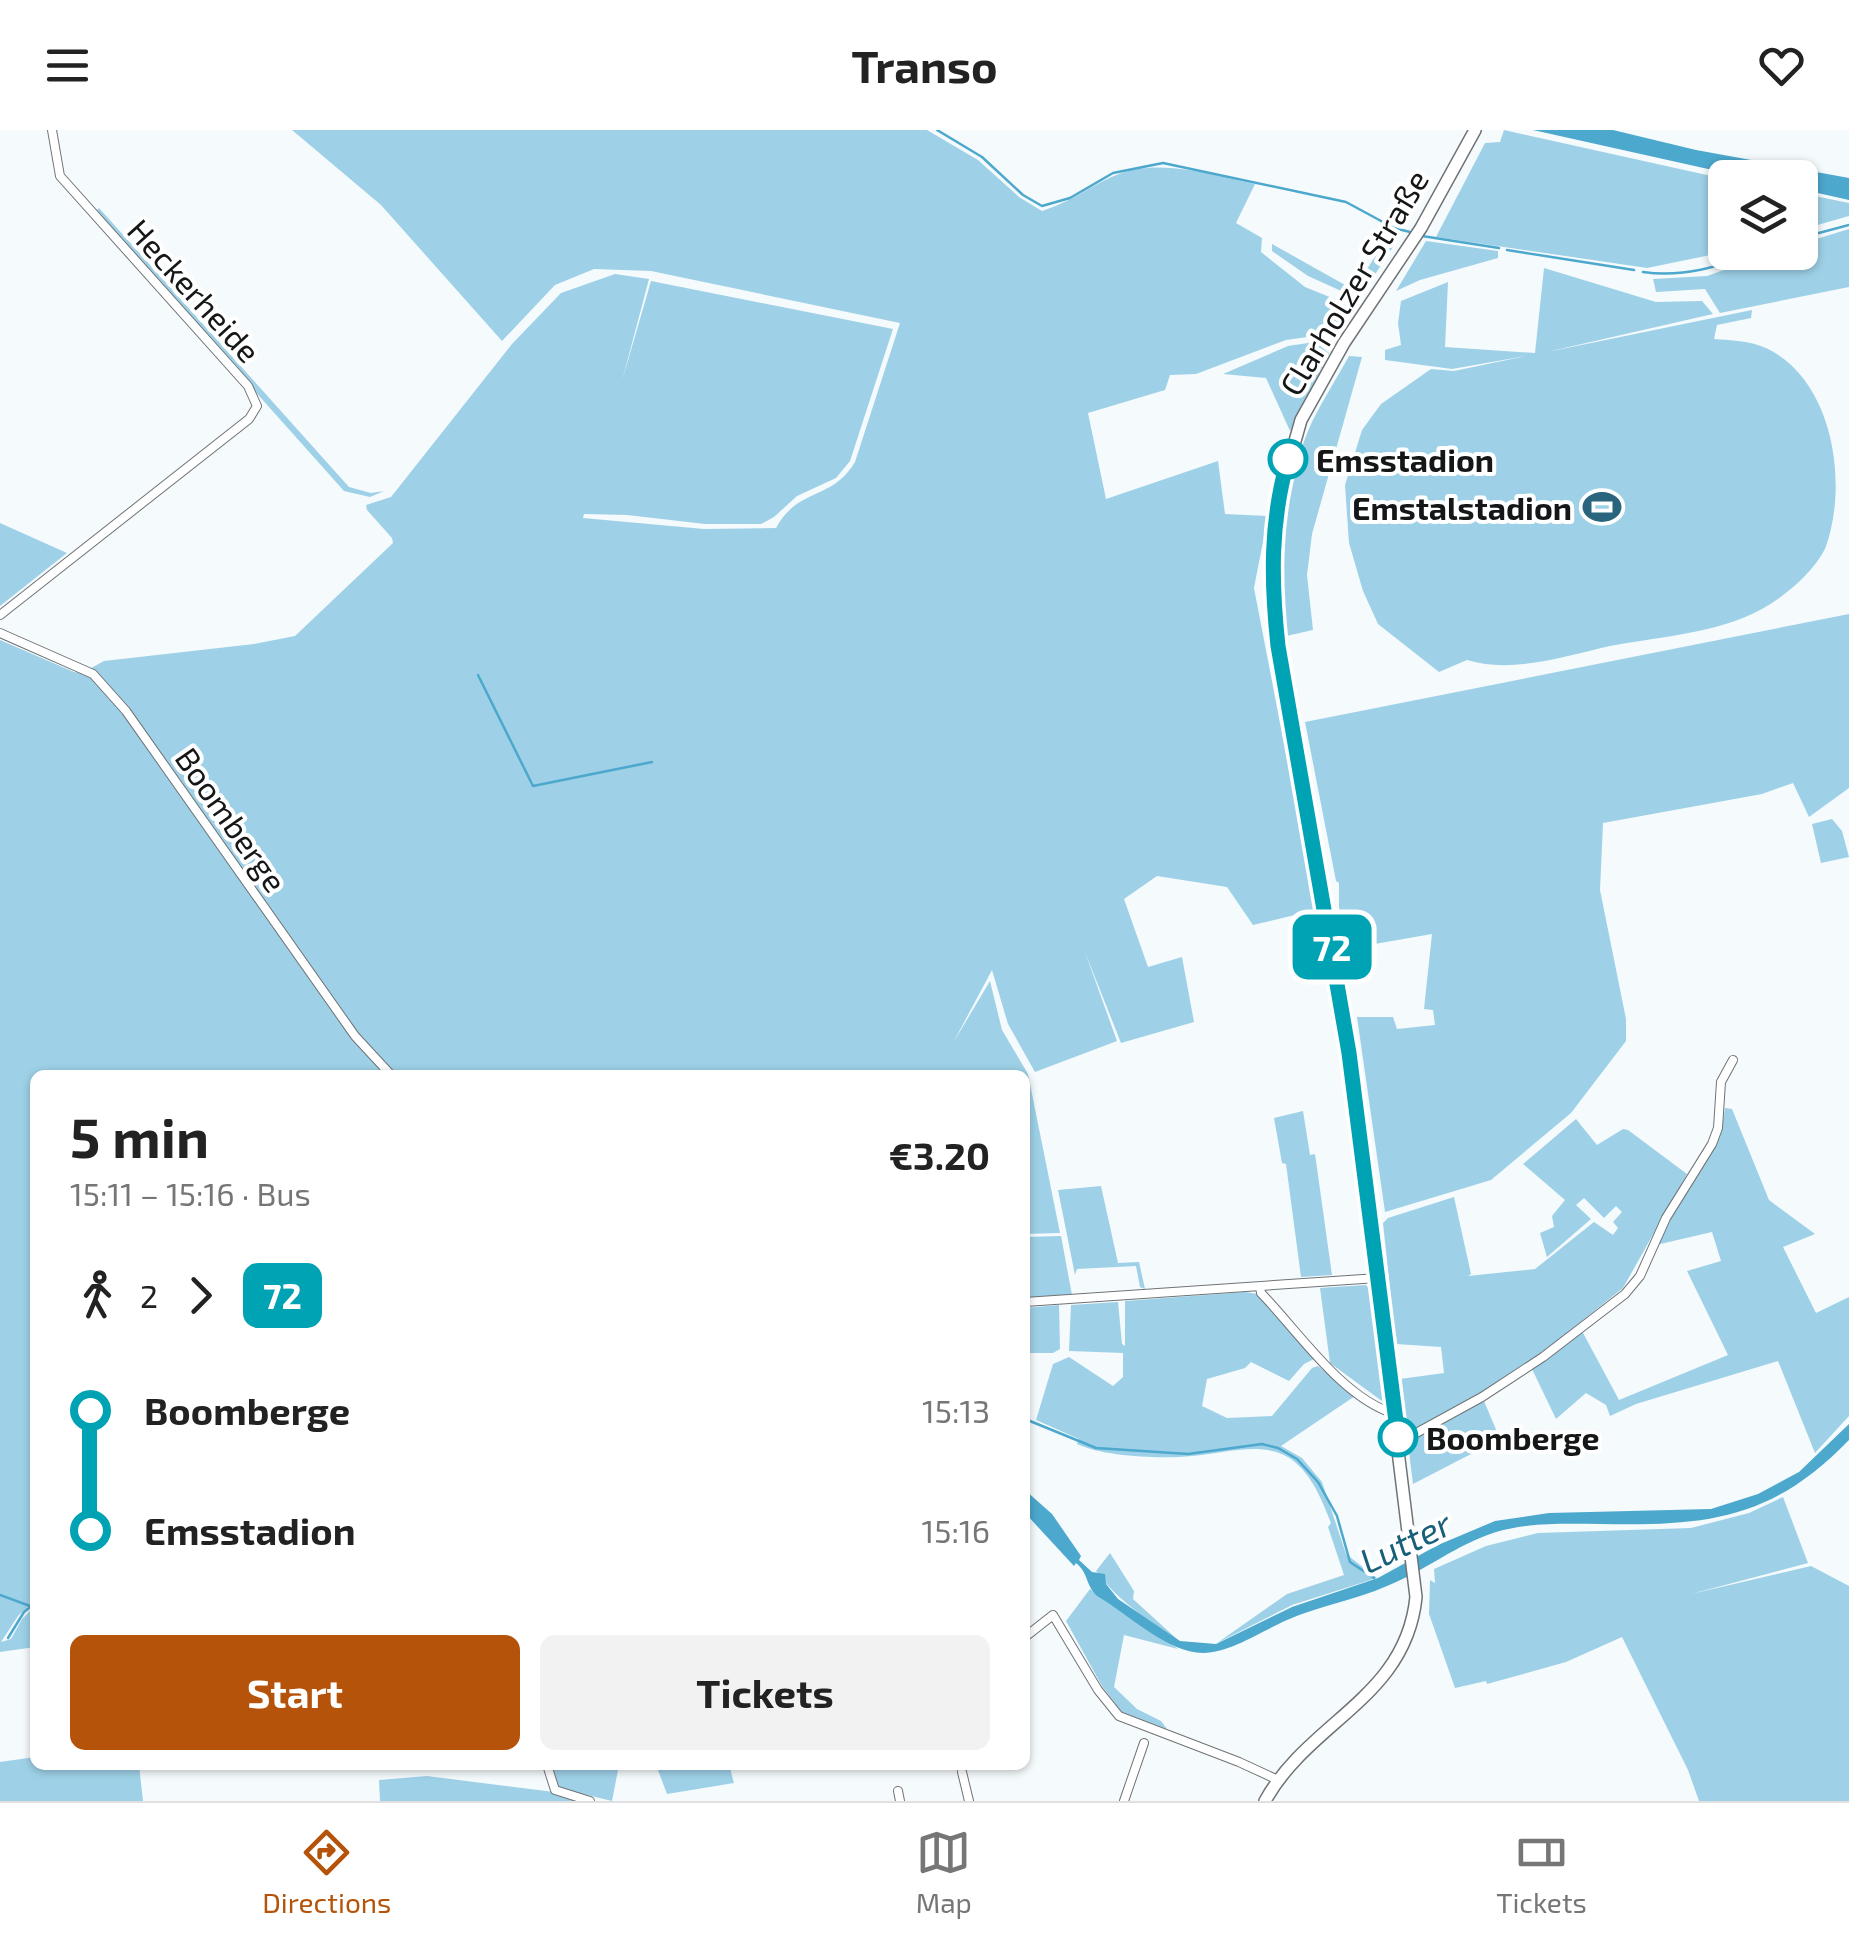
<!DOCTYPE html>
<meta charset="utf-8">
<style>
body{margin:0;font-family:"Exo 2",sans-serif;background:#f2f2f2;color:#222;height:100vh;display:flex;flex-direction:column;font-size:38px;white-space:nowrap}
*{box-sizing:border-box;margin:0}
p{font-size:32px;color:#767676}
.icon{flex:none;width:55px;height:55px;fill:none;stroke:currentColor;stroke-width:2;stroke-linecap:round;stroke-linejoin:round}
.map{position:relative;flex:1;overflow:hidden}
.drawer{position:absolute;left:30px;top:940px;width:1000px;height:700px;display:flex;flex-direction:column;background:#fff;border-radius:15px;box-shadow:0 2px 8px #0004}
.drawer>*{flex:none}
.badge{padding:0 20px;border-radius:15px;font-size:35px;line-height:65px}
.fabs{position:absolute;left:1708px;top:30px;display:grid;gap:20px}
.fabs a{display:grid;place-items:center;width:110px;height:110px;border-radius:15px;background:#fff;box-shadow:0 2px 8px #0004;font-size:50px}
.map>.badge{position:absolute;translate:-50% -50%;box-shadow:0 0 0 5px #fff}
.legs{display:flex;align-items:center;gap:15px;height:110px;padding:0 40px;font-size:32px}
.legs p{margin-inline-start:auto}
.summary{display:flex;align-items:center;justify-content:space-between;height:170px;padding:0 40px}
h1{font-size:55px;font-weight:700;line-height:75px}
.action{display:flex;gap:20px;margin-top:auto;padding:20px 40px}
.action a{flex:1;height:115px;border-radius:15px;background:#b45309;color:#fff;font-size:40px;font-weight:700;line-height:115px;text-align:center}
.action a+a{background:#f2f2f2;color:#222}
ul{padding:0 40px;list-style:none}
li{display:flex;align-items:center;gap:35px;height:120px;font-size:38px}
li i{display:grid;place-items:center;width:15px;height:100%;margin:0 12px;background:currentColor}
li i::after{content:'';width:25px;height:25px;margin:-12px;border:8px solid;border-radius:50%;background:#fff}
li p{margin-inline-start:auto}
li:first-child i{background:linear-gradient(#0000 50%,currentColor 0)}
li:last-child i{background:linear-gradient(currentColor 50%,#0000 0)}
header{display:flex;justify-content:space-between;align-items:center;height:130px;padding:0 40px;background:#fff;font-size:45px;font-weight:700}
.menu{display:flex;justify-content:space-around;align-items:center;height:140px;border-top:2px solid #e0e0e0;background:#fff;font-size:28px;color:#767676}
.menu a{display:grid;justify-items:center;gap:5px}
.menu .on{color:#b45309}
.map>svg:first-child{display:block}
.green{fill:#9ed1e7}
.water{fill:#4ca8cd}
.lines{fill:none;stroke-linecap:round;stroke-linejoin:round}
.stream{stroke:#4ca8cd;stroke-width:2.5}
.street-casing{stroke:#6f7376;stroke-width:10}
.secondary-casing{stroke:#6f7376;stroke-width:14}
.street{stroke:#fff;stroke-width:8}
.secondary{stroke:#fff;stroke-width:11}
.line-1-casing{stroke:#fff;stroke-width:22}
.line-1{stroke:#00a3b4;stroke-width:15}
.stop-1-dot{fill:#fff;stroke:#00a3b4;stroke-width:5}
.labels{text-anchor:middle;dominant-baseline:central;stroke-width:8;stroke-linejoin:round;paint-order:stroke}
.street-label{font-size:32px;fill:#141617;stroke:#fff}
.stop-label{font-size:32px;font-weight:bold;fill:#141617;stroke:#fff;text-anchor:start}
.poi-label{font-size:32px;font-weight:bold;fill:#141617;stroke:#fff;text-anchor:end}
.water-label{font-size:35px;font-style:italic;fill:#186079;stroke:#fff}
</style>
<header><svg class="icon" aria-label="menu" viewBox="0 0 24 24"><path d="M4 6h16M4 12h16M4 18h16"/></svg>Transo<svg class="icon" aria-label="heart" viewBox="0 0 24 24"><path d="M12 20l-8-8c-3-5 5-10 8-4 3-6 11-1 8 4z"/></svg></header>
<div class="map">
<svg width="1849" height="1671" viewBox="0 0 1849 1671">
<rect width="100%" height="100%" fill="#f5fafd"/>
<!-- green -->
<g class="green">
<path d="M292,0H927L978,30L1019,67L1042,81C1073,71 1088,57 1114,46C1159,27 1210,45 1255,54L1236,93L1262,108L1261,122L1305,157L1337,170L1352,180L1337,203L1286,210L1196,244L1170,245L1165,260L1088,283L1106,369L1218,331L1225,384L1268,386L1254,458L1316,780L1253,795L1227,757L1157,746L1124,769L1148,837L1182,827L1194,892L1121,913L1085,822L1117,911L1035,942L1008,894L992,840L953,913L990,851L1002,900L1028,944L1060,1103L1025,1104V945H35V1470L18,1486L1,1512L11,1509L22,1489L35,1476V1517L0,1522V510L74,542L82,543L104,531L254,514L295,506L393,413L392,408L367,380L366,375L391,367L512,214L561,163L615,144L649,149L622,251L651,151L893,199L850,331L836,348L797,366L774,387L761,394H705L627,385L584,384L583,388L704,399L776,398C798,357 832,371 855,332L900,193L651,141L594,139L555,155L502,211L381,75Z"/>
<polygon points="1504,0 1725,49 1725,122 1647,138 1436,107 1485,13 1500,12"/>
<polygon points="1800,63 1849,73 1849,86 1800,100"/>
<polygon points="99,78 349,357 371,363 384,361 370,367 344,361 95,82"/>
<polygon points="1849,99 1849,157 1720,183 1705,159 1656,162 1653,149 1707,146 1772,123 1800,122 1800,114"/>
<polygon points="1391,101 1400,106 1359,169 1308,146 1272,121 1272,114 1354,160"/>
<polygon points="1426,111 1498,121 1498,128 1420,150 1396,161"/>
<path d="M1544,138L1656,172L1702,171L1713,184L1547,222L1752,180L1751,188L1717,195L1714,209C1729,210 1751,211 1766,218C1834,250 1849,355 1825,419C1814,440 1792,460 1772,473C1727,503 1662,506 1610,516C1566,526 1512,544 1467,530L1439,542L1378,494L1363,461L1349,413L1345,355L1362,300L1381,274L1431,239L1454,241L1526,226L1452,239L1385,230V220L1401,215L1398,193L1401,171L1448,152L1445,217L1535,223Z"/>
<polygon points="1315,212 1329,223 1290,301 1266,248 1223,244 1288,216"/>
<path d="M1349,226L1362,227L1312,404L1307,445L1313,500L1286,506C1280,439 1283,356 1311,294C1322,271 1337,248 1349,226Z"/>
<polygon points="0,393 67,423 0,476"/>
<polygon points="1849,484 1849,658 1809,687 1793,653 1762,664 1603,693 1600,760 1626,889 1626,911 1571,983 1491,1050 1385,1082 1357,887 1393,887 1397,899 1435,895 1433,880 1424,879 1432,804 1346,819 1339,777 1339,753 1336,751 1305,592"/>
<polygon points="1832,689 1842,701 1849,727 1821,733 1812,694"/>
<polygon points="1725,978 1732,979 1769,1070 1815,1104 1783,1117 1816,1183 1849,1167 1849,1286 1815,1323 1778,1231 1636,1274 1610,1286 1606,1275 1586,1263 1556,1289 1532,1239 1582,1201 1619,1270 1728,1225 1687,1141 1721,1131 1712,1102 1656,1115 1722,998"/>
<polygon points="1303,981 1310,1025 1315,1024 1332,1145 1301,1147 1286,1034 1282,1033 1274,988"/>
<polygon points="1576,989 1597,1015 1623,999 1628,1000 1687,1044 1623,1158 1529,1233 1481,1264 1500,1309 1413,1354 1400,1249 1444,1243 1441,1217 1396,1214 1383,1093 1388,1088 1454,1067 1471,1144 1468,1146 1535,1139 1594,1092 1613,1105 1618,1098 1613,1092 1622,1082 1616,1076 1604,1088 1584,1068 1576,1075 1591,1089 1547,1127 1540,1103 1554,1097 1552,1086 1565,1070 1523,1034"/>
<polygon points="1101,1056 1118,1133 1139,1132 1145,1159 1140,1157 1136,1136 1077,1139 1075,1145 1058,1060"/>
<polygon points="1061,1106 1072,1165 1025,1168 1025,1107"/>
<polygon points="1366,1155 1371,1162 1386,1274 1330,1233 1320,1158"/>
<path d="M1245,1162L1258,1164L1314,1229L1304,1234L1289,1251L1251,1232L1245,1238L1207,1249L1202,1276L1227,1288L1272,1286L1312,1238L1318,1236L1355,1266L1281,1316L1302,1328L1322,1352L1346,1424L1377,1448L1292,1475L1217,1513L1287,1464L1344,1445L1328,1397L1331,1393C1322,1371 1314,1349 1296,1333C1267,1308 1226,1324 1192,1326C1161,1329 1105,1327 1077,1314L1079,1309L1036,1290L1053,1234L1069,1227L1113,1256L1123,1247V1223L1069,1221L1071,1175L1118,1172L1122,1214L1125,1216V1171Z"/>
<polygon points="1059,1175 1060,1219 1053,1223 1025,1223 1025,1178"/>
<polygon points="1783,1367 1808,1433 1691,1464 1811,1436 1849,1456 1849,1671 1699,1671 1688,1640 1622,1507 1566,1532 1487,1554 1486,1551 1455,1558 1429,1484 1430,1450 1435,1453 1434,1439 1486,1416 1538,1403 1691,1398 1749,1383"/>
<path d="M1110,1423L1134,1461L1133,1469L1178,1510C1146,1488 1120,1473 1096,1441Z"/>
<polygon points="1090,1459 1178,1519 1124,1505 1114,1557 1137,1579 1161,1591 1167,1599 1122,1582 1102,1556 1066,1491"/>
<polygon points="35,1627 35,1635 139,1635 143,1671 0,1671 0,1632"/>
<polygon points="552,1635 619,1635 612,1671 559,1658"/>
<polygon points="656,1635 729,1635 734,1653 667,1664"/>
<polygon points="427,1646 554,1662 581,1671 380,1671 379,1650"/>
</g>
<!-- water -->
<g class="water">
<polygon points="1533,0 1613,0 1696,20 1849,48 1849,70 1800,59 1800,48 1744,47"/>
<path d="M1849,1294V1310C1772,1390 1706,1396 1601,1394C1567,1394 1529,1392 1496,1402C1457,1414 1425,1441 1387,1456C1355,1470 1319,1476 1287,1490C1262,1501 1230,1523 1203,1523C1168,1523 1128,1484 1097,1466C1085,1454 1089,1444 1076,1433L1074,1436L1025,1383V1360L1052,1384L1081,1426L1079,1430L1092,1442L1105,1444L1106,1454L1118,1469L1180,1511L1216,1514L1292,1477L1378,1448L1438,1415L1495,1391L1549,1383L1711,1379L1758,1364L1799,1342Z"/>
</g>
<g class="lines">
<!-- stream -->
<g class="stream">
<polyline points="937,0 982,27 1023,65 1042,76 1070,68 1113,43 1163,33 1346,72 1394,98 1410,102"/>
<polyline points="1422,106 1499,118"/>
<polyline points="1800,108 1849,95"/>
<polyline points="1507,120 1634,140"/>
<path d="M1643,142C1684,148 1720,136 1759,122"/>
<polyline points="478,545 533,656 652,632"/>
<polyline points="1025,1289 1096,1318 1188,1324 1262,1314 1278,1318 1297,1329 1318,1352 1337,1386 1350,1432 1374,1448"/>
<polyline points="0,1465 30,1476"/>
<polyline points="8,1508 24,1482 35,1473"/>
</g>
<!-- street casing -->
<g class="street-casing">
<g id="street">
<polyline points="0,485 249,289 257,276 248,256 60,46 52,0"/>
<polyline points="0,503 93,544 126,581 355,906 391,945"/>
<path d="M1260,1157L1261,1163C1299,1202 1342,1268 1395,1284"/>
<polyline points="1025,1172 1378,1148"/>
<polyline points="1398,1313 1482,1267 1543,1227 1625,1164 1640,1146 1666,1088 1712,1014 1718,998 1721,952 1733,930"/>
<polyline points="1025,1507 1053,1485 1098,1560 1119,1586 1239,1632 1278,1650"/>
<polyline points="547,1635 555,1660 590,1671"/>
<polyline points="962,1642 969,1671"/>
<polyline points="898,1661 900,1671"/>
<polyline points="1124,1671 1144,1613"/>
</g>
</g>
<!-- secondary casing -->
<g class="secondary-casing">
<path id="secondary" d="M1265,1671C1309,1591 1406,1568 1416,1467L1349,923L1278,515L1272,425L1278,371L1301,290L1344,213L1421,98L1475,0"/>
</g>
<!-- street -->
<use href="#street" class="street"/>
<!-- secondary -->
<use href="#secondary" class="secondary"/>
</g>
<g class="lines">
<!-- line-1 casing -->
<g class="line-1-casing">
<path id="line-1" d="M1288,329C1270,392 1271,451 1278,516L1349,923L1398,1307"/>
</g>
<!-- line-1 -->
<use href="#line-1" class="line-1"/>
</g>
<!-- icons -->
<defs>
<g id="stadium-bare" transform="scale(3)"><path d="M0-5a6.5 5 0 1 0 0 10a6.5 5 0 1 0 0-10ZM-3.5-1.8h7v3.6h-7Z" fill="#29657d" stroke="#fff" stroke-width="2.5" paint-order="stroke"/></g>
</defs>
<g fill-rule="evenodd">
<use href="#stadium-bare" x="1602" y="377"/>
</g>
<!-- markers -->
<g class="stop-1-dot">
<circle cx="1288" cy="329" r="18"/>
<circle cx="1398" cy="1307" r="18"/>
</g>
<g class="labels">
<!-- street labels -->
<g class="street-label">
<text transform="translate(1353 152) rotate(-59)">Clarholzer Straße</text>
<text transform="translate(195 160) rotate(48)">Heckerheide</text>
<text transform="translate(232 689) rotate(55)">Boomberge</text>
</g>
<!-- stop labels -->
<g class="stop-label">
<text x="1316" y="329">Emsstadion</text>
<text x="1426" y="1307">Boomberge</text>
</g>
<!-- poi labels -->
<g class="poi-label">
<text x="1572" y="377">Emstalstadion</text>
</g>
<!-- water labels -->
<g class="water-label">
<text transform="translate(1405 1411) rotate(-26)">Lutter</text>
</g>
</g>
</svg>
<div class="fabs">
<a><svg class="icon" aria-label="layers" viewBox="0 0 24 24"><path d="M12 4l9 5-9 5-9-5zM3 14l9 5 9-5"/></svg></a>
</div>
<b class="badge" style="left:1332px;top:817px;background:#00a3b4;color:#fff">72</b>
<section class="drawer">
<div class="summary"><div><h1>5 min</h1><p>15:11 – 15:16 · Bus</p></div><b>€3.20</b></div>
<div class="legs"><svg class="icon" aria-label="walk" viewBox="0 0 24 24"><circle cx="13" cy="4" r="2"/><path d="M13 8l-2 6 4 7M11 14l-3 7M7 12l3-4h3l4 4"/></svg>2<svg class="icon" aria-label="forward" viewBox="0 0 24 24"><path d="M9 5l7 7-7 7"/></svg><b class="badge" style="background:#00a3b4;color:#fff">72</b></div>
<ul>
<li><i style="color:#00a3b4"></i><b>Boomberge</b><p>15:13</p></li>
<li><i style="color:#00a3b4"></i><b>Emsstadion</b><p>15:16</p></li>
</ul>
<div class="action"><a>Start</a><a>Tickets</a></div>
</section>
</div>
<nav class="menu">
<a class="on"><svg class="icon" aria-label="directions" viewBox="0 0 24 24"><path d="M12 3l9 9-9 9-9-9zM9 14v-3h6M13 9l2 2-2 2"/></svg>Directions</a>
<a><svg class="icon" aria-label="map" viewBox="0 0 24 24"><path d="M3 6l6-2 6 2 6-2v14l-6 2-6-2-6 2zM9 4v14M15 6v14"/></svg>Map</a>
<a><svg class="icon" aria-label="tickets" viewBox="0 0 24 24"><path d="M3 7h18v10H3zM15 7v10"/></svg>Tickets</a>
</nav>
